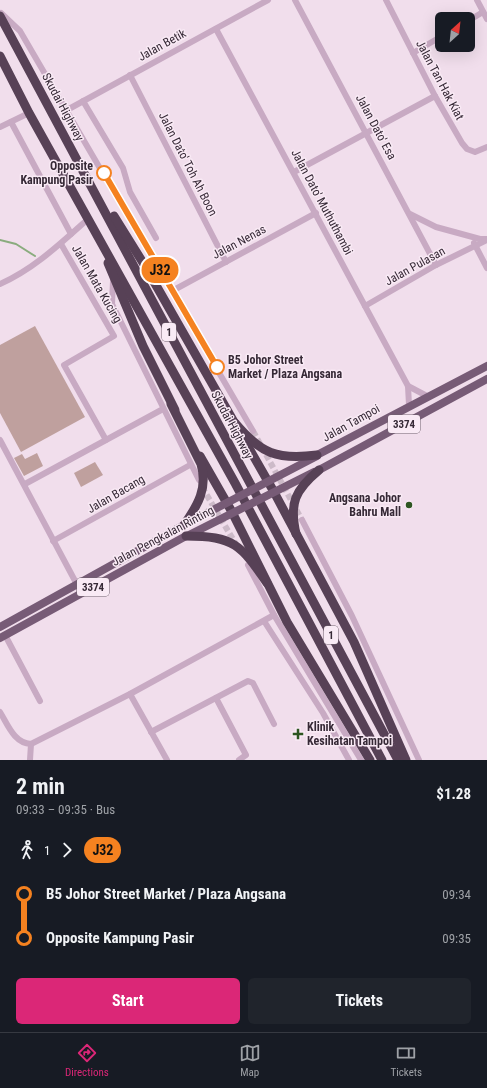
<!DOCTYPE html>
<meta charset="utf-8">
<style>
body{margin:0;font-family:"Roboto Condensed",sans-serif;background:#20242c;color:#f1f3f6;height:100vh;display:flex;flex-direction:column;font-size:15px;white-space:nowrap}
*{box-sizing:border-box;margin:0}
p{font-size:13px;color:#9ea1a6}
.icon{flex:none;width:22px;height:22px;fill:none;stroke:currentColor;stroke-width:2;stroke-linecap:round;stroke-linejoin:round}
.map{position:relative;height:760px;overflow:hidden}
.side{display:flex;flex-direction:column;background:#171b24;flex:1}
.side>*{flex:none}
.badge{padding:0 8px;border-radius:13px;font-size:14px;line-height:26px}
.needle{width:26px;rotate:27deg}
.tools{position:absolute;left:435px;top:12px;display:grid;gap:8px}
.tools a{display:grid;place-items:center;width:40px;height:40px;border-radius:6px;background:#171b24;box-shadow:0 4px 16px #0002;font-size:20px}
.map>.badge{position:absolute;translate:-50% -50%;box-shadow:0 0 0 2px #fff}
.legs{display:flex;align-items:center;gap:6px;height:44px;padding:0 16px;font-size:13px}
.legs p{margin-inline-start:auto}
.overview{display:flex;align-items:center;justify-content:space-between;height:68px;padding:0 16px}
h1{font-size:22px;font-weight:700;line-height:30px}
.action{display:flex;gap:8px;margin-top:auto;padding:8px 16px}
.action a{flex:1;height:46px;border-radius:6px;background:#db2777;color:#fff;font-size:16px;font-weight:700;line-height:46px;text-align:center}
.action a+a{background:#20242c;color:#f1f3f6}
ul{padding:0 16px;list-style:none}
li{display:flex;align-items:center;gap:14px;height:44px;font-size:15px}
li i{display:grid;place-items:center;width:6px;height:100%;margin:0 5px;background:currentColor}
li i::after{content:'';width:10px;height:10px;margin:-5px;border:3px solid;border-radius:50%;background:#171b24}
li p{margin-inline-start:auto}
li:first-child i{background:linear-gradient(#0000 50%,currentColor 0)}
li:last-child i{background:linear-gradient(currentColor 50%,#0000 0)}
.menu{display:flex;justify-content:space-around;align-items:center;height:56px;border-top:1px solid #363941;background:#171b24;font-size:11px;color:#9ea1a6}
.menu a{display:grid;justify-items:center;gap:2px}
.menu .current{color:#db2777}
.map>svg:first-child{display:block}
.green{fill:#bfa09e}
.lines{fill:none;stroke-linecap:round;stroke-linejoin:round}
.stream{stroke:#8aac7e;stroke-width:2}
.minor-tunnel{stroke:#ccbac8;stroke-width:6;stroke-dasharray:6 3;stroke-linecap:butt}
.minor{stroke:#c8aac3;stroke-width:6}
.major{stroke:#775b76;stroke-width:8}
.highway{stroke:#574156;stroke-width:9}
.major-bridge{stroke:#775b76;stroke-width:8}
.highway-bridge{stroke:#574156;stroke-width:9}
.line-1-casing{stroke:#fff;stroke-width:9}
.line-1{stroke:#f58220;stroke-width:6}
.stop-1-dot{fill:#fff;stroke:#f58220;stroke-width:2}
.poi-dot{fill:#2d5521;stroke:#f9eaf5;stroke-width:1.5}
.labels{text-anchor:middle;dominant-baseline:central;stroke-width:3;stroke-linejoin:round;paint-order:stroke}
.shield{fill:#f9eaf5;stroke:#70636f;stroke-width:1}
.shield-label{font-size:11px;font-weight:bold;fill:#362936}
.street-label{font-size:12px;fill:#362936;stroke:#f9eaf5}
.stop-label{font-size:12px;font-weight:bold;fill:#362936;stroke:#f9eaf5;text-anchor:end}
.poi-label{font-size:12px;font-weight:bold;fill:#362936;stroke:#f9eaf5;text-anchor:end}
</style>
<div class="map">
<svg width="487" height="760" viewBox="0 0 487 760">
<rect width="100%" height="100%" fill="#f1deec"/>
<!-- green -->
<g class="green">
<polygon points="35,326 85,417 21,452 0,413 0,345"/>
<polygon points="37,453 43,466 24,476 14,458 22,454 25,459"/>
<polygon points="95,462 103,475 81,487 74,473"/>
</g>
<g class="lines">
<!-- stream -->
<polyline class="stream" points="0,240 16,244 35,256"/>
<!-- minor-tunnel -->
<g class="minor-tunnel">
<polyline points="253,431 302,520"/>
<polyline points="202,487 237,546"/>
</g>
<!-- minor -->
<g class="minor">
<polyline points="295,0 436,265"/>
<polyline points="386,0 435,96 462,143 467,149 475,152 487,147"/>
<polyline points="477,0 487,19"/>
<polyline points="1,13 20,31 253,431"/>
<polyline points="468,21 483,12"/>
<polyline points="216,29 408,386 409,405"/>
<polyline points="413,53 442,36"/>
<polyline points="130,75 226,262"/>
<polyline points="83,101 123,168 130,192 156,238"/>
<polyline points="67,110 268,0"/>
<polyline points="11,122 71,234"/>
<polyline points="0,127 29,113"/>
<polyline points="294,172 435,96"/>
<polyline points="410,214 436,227 480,239 487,239"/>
<polyline points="474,243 487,268"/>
<polyline points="61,244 114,336 64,365 106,440"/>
<polyline points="113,281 112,304 199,480"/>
<path d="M0,284C34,269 61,243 88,219"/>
<polyline points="172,291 316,213"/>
<polyline points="365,306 436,265 487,240"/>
<polyline points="408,386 427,396"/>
<polyline points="0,440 82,594"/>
<polyline points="25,484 163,409"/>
<polyline points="302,520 352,616 419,760"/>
<polyline points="53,541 190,465"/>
<polyline points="248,565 274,615 361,760"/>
<polyline points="264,621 323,713 349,760"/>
<polyline points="5,635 40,701"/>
<polyline points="130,694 167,760"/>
<polyline points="216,698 246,755 239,760"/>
<path d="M0,712C8,725 14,743 31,744L130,694L274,615"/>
<polyline points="151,732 248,681 253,683 274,724"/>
<polyline points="30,760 31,744"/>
</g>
<!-- major -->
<g class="major">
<polyline points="317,455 487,366"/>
<polyline points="319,470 487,379"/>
<polyline points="0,627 184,525"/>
<polyline points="0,638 186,536"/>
</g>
<!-- highway -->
<g class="highway">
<polyline points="0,16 398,760"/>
<polyline points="0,56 29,113 235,483 382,760"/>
<polyline points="114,216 145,266 274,492 354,642 406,760"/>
<polyline points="108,263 143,346 175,410"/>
<polyline points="200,456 232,512 287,622 370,760"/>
</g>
<!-- major-bridge -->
<g class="major-bridge">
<polyline points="184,525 317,456"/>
<polyline points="187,536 314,472"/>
</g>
<!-- highway-bridge -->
<g class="highway-bridge">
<path d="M171,404L201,464C208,488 198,505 184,525"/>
<path d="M235,423C261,454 277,460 317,455"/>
<path d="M296,534C289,503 295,490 319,470"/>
<path d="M186,536C234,536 241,545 267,583"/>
</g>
</g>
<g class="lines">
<!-- line-1 casing -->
<g class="line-1-casing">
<polyline id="line-1" points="104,173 217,367"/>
</g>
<!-- line-1 -->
<use href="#line-1" class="line-1"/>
</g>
<!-- markers -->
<g class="stop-1-dot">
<circle cx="104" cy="173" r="7"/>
<circle cx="217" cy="367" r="7"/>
</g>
<g class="poi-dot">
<circle cx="409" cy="505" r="4"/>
<path d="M296 728h4v4h4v4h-4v4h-4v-4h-4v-4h4z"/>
</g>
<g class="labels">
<!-- shield labels -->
<g class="shield">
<rect x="162" y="323" width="14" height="18" rx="3"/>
<rect x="388" y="415" width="32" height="18" rx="3"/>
<rect x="77" y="578" width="32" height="18" rx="3"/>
<rect x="324" y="626" width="14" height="18" rx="3"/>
</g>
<g class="shield-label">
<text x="169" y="332">1</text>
<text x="404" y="424">3374</text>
<text x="93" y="587">3374</text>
<text x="331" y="635">1</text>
</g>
<!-- street labels -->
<g class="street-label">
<text transform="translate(162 45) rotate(-29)">Jalan Betik</text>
<text transform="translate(440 80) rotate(62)">Jalan Tan Hak Kiat</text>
<text transform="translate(63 107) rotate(62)">Skudai Highway</text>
<text transform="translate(376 127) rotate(62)">Jalan Dato' Esa</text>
<text transform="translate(188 164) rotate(63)">Jalan Dato' Toh Ah Boon</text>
<text transform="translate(322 202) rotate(62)">Jalan Dato' Muthuthambi</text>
<text transform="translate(239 242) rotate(-28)">Jalan Nenas</text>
<text transform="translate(415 266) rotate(-29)">Jalan Pulasan</text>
<text transform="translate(97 284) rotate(60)">Jalan Mata Kucing</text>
<text transform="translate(351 423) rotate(-29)">Jalan Tampoi</text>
<text transform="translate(232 425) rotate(62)">Skudai Highway</text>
<text transform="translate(116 494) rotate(-30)">Jalan Bacang</text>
<text transform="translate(163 536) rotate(-28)">Jalan Pengkalan Rinting</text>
</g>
<!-- stop labels -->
<g class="stop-label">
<text x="93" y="166">Opposite<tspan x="93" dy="14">Kampung Pasir</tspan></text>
<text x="228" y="360" text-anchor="start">B5 Johor Street<tspan x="228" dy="14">Market / Plaza Angsana</tspan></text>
</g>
<!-- poi labels -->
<g class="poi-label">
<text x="401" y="498">Angsana Johor<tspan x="401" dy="14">Bahru Mall</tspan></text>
<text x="307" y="727" text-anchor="start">Klinik<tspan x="307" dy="14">Kesihatan Tampoi</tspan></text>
</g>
</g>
</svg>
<div class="tools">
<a><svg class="needle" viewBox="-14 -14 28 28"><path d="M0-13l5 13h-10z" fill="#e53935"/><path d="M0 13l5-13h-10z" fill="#9ea1a6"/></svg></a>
</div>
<b class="badge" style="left:160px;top:270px;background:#f58220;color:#111">J32</b>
</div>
<section class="side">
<div class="overview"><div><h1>2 min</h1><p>09:33 – 09:35 · Bus</p></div><b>$1.28</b></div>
<div class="legs"><svg class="icon" aria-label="walk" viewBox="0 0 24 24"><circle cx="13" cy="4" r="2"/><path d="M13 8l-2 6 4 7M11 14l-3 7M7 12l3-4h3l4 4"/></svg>1<svg class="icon" aria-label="forward" viewBox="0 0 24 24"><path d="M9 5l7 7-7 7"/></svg><b class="badge" style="background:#f58220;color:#111">J32</b></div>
<ul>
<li><i style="color:#f58220"></i><b>B5 Johor Street Market / Plaza Angsana</b><p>09:34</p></li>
<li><i style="color:#f58220"></i><b>Opposite Kampung Pasir</b><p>09:35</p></li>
</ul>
<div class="action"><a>Start</a><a>Tickets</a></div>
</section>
<nav class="menu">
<a class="current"><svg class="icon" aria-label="directions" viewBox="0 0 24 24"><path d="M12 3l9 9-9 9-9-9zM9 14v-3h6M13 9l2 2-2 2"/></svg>Directions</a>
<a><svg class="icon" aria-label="map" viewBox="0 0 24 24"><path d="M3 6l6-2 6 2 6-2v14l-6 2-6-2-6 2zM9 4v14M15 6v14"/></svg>Map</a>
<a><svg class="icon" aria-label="tickets" viewBox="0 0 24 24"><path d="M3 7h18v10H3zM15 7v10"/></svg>Tickets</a>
</nav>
